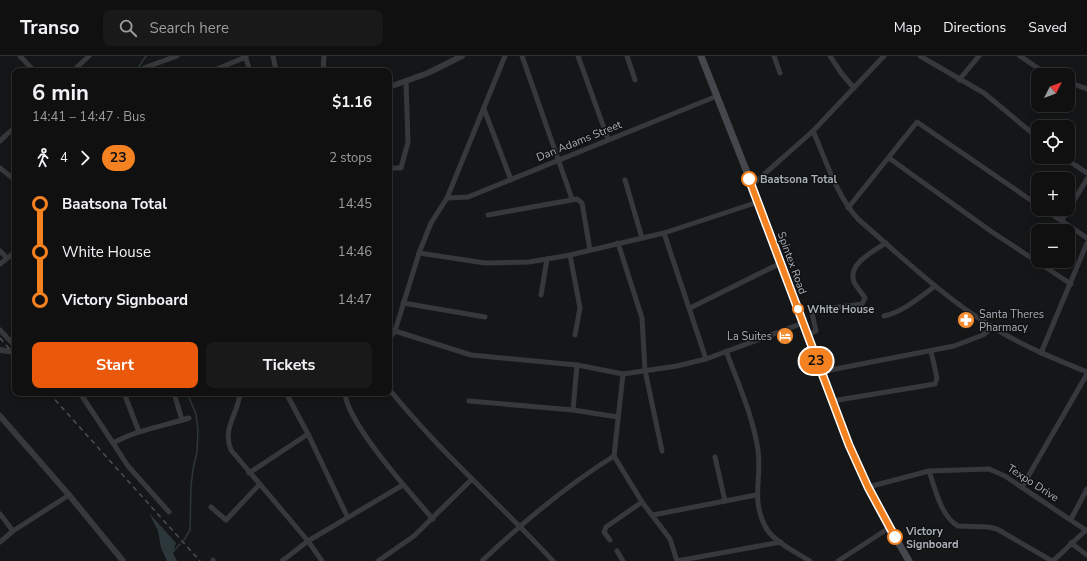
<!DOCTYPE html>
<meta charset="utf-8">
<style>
body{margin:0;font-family:"Nunito Sans",sans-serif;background:#19191a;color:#f1f3f6;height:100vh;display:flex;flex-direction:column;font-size:15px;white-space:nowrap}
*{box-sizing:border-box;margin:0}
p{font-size:13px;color:#9c9d9f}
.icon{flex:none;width:22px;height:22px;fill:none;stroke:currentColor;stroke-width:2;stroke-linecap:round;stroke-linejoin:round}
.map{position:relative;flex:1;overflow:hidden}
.drawer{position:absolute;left:12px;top:12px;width:380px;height:328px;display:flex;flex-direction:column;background:#101011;border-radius:8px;box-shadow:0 2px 10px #0003,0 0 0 1px #303031}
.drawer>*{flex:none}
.badge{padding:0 8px;border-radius:13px;font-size:14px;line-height:26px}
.needle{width:26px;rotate:48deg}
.fabs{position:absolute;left:1031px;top:12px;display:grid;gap:8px}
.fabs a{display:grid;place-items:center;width:44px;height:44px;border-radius:8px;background:#101011;box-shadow:0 2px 10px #0003,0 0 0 1px #303031;font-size:20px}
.map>.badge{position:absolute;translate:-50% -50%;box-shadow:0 0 0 2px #fff}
.legs{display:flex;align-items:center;gap:6px;height:44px;padding:0 20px;font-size:13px}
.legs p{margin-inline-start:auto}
.summary{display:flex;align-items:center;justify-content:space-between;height:68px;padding:0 20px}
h1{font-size:22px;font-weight:700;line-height:30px}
.cta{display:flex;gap:8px;margin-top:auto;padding:8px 20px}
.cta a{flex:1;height:46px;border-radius:8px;background:#ea580c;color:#fff;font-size:16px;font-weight:700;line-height:46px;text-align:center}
.cta a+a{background:#19191a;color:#f1f3f6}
ul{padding:0 20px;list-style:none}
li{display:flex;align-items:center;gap:14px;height:48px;font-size:15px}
li i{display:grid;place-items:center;width:6px;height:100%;margin:0 5px;background:currentColor}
li i::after{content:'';width:10px;height:10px;margin:-5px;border:3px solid;border-radius:50%;background:#101011}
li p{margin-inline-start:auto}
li:first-child i{background:linear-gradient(#0000 50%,currentColor 0)}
li:last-child i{background:linear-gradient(currentColor 50%,#0000 0)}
header{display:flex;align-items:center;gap:24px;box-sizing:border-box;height:56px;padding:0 20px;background:#101011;border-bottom:1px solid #303031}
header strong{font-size:19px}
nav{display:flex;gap:22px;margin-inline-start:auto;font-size:14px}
.search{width:280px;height:36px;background:#19191a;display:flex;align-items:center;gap:10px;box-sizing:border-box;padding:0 14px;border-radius:8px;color:#9c9d9f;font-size:15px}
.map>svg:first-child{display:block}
.water{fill:#2b373b}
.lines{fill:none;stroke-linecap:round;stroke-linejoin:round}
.stream{stroke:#2b373b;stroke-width:1.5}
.minor{stroke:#36383c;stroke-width:5}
.tertiary{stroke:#36383c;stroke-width:6}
.secondary{stroke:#44484c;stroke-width:7}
.rail{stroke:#4b4f53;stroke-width:1.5;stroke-dasharray:5 4;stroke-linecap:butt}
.line-1-casing{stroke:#fff;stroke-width:9}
.line-1{stroke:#f58220;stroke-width:6}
.stop-1-dot{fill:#fff;stroke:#f58220;stroke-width:2}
.labels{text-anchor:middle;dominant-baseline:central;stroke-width:3;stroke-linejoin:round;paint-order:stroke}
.street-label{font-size:11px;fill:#a7afb7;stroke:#101112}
.stop-label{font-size:11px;font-weight:bold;fill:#a7afb7;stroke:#101112;text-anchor:start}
.poi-label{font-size:11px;fill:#a7afb7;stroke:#101112;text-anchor:start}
</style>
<header>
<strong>Transo</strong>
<div class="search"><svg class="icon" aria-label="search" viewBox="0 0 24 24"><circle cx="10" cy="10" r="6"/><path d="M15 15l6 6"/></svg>Search here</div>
<nav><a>Map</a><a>Directions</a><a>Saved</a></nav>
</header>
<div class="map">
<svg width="1087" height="505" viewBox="0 0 1087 505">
<rect width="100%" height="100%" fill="#151617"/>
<!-- water -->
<polygon class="water" points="149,457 176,487 173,497 177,505 167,505 161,492 158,475"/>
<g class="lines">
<!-- stream -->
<g class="stream">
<polyline points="136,15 146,0"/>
<polyline points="184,484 190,474 191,430 193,413 197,396 198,374 196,358 187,337"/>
<polyline points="173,496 180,488"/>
</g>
<!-- minor -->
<g class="minor">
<polyline points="20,0 34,15"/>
<polyline points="245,0 250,15"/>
<polyline points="273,0 276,15"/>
<polyline points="522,0 572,143"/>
<polyline points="578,0 608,83"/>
<polyline points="627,0 635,24"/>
<polyline points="774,0 780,17"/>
<polyline points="830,0 842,18 854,32"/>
<polyline points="920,0 984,37 1038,82"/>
<polyline points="1020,0 1048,19"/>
<polyline points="144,12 177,0"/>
<polyline points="73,15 89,0"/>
<polyline points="212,15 246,1"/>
<polyline points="323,15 324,0"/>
<polyline points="959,24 979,0"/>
<polyline points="1068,26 1087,33"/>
<polyline points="484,53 511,124"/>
<path d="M813,75C826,104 836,139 858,163C902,201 944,242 994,272C1023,290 1055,303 1087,316"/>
<polyline points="0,85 15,71"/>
<polyline points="1063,101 1087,117"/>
<polyline points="889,102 992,176 1071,228"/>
<polyline points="0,112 15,124"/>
<polyline points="389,112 401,112 408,86 406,26"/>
<polyline points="625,124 642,182"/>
<polyline points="752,129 813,75 884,0"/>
<polyline points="447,142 468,141 717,40"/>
<polyline points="848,152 917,66 1038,149"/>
<polyline points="1044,153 1087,182"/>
<polyline points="488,159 577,143 582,147 590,194"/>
<polyline points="1062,164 1087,123"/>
<polyline points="664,177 706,303"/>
<polyline points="618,187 642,262 645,314 662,395"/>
<polyline points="0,195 7,202"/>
<polyline points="419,197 485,207 529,206 570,199 664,177 758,146"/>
<polyline points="570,199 580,252 575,279"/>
<polyline points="0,208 15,196"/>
<polyline points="541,239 547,203"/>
<polyline points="403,247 485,261"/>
<polyline points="690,252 781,207"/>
<path d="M884,260C903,256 920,241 935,230"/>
<polyline points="0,274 15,290"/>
<polyline points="395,275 471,299 577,309 623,318 677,310 706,303 803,267"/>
<path d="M807,279L816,275L812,257L824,253L862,248L865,242C862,237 857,232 854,226C847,208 874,195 886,187"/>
<polyline points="389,283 395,275 419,197 431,167 447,142 505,0"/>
<path d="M726,295C738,327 753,360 758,394C762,421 751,443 765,470C773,486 796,496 810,505"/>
<polyline points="1041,297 1087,187"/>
<polyline points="820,316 954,290 983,279 993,271"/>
<polyline points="623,318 614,400 642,446 670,483 677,505"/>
<path d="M389,333C439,395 499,447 553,505"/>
<path d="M80,337L113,387C136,374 164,370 189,362"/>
<polyline points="124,337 139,376"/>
<polyline points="174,337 182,364"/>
<path d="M240,337C238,359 222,371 231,394L308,485L322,505"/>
<polyline points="286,337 308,378 347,460"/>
<path d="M345,337C347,367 411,438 433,463"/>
<polyline points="469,345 573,354 618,361"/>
<polyline points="832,345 935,328 937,322 931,295"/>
<polyline points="573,354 577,309"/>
<polyline points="113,387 128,410 169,456"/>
<polyline points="715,401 725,445"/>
<path d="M929,415C935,432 941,461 958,470L988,471L997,473L1052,505"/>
<polyline points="249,417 308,378"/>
<polyline points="868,431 929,415 989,413 1005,420 1087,475"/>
<polyline points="1022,431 1087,318"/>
<polyline points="211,451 226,464 259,429"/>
<polyline points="0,458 13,475"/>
<polyline points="653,459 756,439"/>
<polyline points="1071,463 1087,433"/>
<polyline points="610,484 604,476 606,471 642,446"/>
<polyline points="0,486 13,475 69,439"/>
<polyline points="1071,487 1087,499"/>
<polyline points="617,495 623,505"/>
<polyline points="213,504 213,505"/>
<polyline points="282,505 308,485 403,429"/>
<polyline points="378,505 414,480 472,423"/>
<path d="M482,505C523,466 566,430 614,400"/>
<polyline points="677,505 781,486"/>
<polyline points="838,505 889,472"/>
<polyline points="1053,505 1086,474"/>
</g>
<!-- tertiary -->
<g class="tertiary">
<polyline points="389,31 428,17 462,0"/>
<polyline points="0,294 15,296"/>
<polyline points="0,360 69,439 123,505"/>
</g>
<!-- secondary -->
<polyline class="secondary" points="701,0 752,129 820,316 860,415 876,448 909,505"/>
<!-- rail -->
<g class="rail">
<polyline points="0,282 15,299"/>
<polyline points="49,337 200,505"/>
</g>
</g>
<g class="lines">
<!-- line-1 casing -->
<g class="line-1-casing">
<polyline id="line-1" points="749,123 849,389 868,431 895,481"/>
</g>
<!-- line-1 -->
<use href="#line-1" class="line-1"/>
</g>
<!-- icons -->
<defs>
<g id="pharmacy-disc" transform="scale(0.9)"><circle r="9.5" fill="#f48d31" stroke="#101112"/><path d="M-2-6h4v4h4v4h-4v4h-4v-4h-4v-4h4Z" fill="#fff"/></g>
<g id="hotel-disc" transform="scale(0.9)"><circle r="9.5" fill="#f48d31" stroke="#101112"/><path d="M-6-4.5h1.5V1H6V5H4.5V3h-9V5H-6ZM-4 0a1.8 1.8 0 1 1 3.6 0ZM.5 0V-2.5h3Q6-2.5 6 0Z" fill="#fff"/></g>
</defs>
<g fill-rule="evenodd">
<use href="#pharmacy-disc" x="966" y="264"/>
<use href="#hotel-disc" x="785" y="280"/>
</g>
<!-- markers -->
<g class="stop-1-dot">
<circle cx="749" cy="123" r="7"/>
<circle cx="798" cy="253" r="5"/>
<circle cx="895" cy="481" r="7"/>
</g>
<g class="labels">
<!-- street labels -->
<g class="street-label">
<text transform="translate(579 85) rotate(-22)">Dan Adams Street</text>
<text transform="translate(792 207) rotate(70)">Spintex Road</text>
<text transform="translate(1033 427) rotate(33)">Texpo Drive</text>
</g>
<!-- stop labels -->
<g class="stop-label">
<text x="760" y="123">Baatsona Total</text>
<text x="807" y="253">White House</text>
<text x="906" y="475">Victory<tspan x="906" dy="13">Signboard</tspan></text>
</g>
<!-- poi labels -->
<g class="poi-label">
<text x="979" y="258">Santa Theres<tspan x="979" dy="13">Pharmacy</tspan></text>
<text x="772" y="280" text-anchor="end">La Suites</text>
</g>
</g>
</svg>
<div class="fabs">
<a><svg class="needle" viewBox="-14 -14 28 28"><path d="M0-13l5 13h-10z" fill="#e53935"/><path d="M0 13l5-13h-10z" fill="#9c9d9f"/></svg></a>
<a><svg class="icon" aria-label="locate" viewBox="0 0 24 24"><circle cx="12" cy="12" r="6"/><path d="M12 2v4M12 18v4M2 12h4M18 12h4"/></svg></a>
<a>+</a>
<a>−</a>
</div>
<b class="badge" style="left:816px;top:305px;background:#f58220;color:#111">23</b>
<section class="drawer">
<div class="summary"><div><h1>6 min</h1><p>14:41 – 14:47 · Bus</p></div><b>$1.16</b></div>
<div class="legs"><svg class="icon" aria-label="walk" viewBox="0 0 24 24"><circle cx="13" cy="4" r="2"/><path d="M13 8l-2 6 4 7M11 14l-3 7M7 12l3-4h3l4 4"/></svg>4<svg class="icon" aria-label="forward" viewBox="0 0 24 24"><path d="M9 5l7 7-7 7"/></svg><b class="badge" style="background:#f58220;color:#111">23</b><p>2 stops</p></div>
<ul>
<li><i style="color:#f58220"></i><b>Baatsona Total</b><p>14:45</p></li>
<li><i style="color:#f58220"></i><span>White House</span><p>14:46</p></li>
<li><i style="color:#f58220"></i><b>Victory Signboard</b><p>14:47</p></li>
</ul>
<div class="cta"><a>Start</a><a>Tickets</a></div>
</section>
</div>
